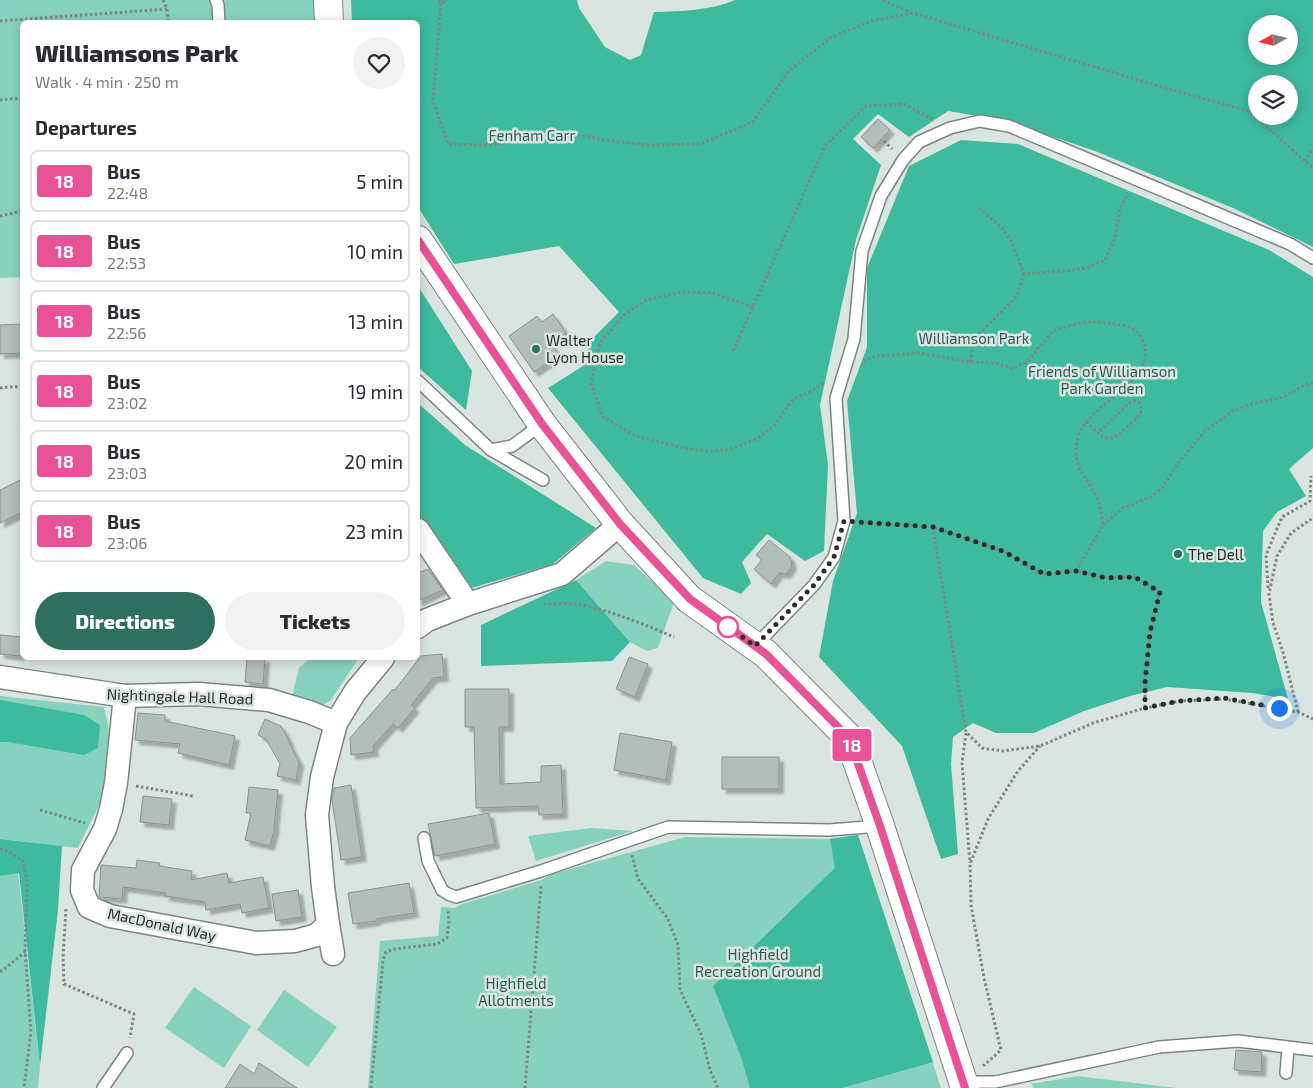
<!DOCTYPE html>
<meta charset="utf-8">
<style>
body{margin:0;font-family:"Exo 2",sans-serif;background:#f2f2f3;color:#2b2b33;height:100vh;display:flex;flex-direction:column;font-size:19px;white-space:nowrap}
*{box-sizing:border-box;margin:0}
p{font-size:16px;color:#7c7c81}
.icon{flex:none;width:28px;height:28px;fill:none;stroke:currentColor;stroke-width:2;stroke-linecap:round;stroke-linejoin:round}
.map{position:relative;flex:1;overflow:hidden}
.drawer{position:absolute;left:20px;top:20px;width:400px;height:640px;display:flex;flex-direction:column;background:#fff;border-radius:8px;box-shadow:0 2px 12px #0003}
.drawer>*{flex:none}
.badge{padding:0 10px;border-radius:4px;font-size:18px;line-height:32px}
.needle{width:32px;rotate:262deg}
.controls{position:absolute;left:1248px;top:15px;display:grid;gap:10px}
.controls a{display:grid;place-items:center;width:50px;height:50px;border-radius:50%;background:#fff;box-shadow:0 2px 12px #0003;font-size:25px}
.you{position:absolute;width:25px;height:25px;margin:-12px;border:4px solid #fff;border-radius:50%;background:#1a73e8;box-shadow:0 0 0 8px #1a73e833}
.map>.badge{position:absolute;translate:-50% -50%;box-shadow:0 0 0 2px #fff}
h2{padding:0 15px;font-size:19px;line-height:45px}
.round{display:grid;place-items:center;flex:none;width:52px;height:52px;border-radius:26px;background:#f2f2f3}
.headline{display:flex;align-items:center;justify-content:space-between;height:85px;padding:0 15px}
h1{font-size:24px;font-weight:800;line-height:38px}
.button{display:flex;gap:10px;margin-top:auto;padding:10px 15px}
.button a{flex:1;height:58px;border-radius:30px;background:#2e7060;color:#fff;font-size:20px;font-weight:800;line-height:58px;text-align:center}
.button a+a{background:#f2f2f3;color:#2b2b33}
ul{padding:0;list-style:none}
li{display:flex;align-items:center;gap:15px;height:62px;margin:0 10px 8px;padding:0 5px;border:2px solid #e1e1e2;border-radius:8px}
li div{flex:1}
li b{display:block;font-size:19px}
li em{font-style:normal}
li .badge{min-width:55px;font-weight:700;text-align:center}
.map>svg:first-child{display:block}
.green{fill:#87d2be}
.forest{fill:#3eba9f;fill-rule:evenodd}
.building{fill:#b3bdba;stroke:#899490;filter:url(#shadow)}
.lines{fill:none;stroke-linecap:round;stroke-linejoin:round}
.service-casing{stroke:#7c8683;stroke-width:14}
.minor-casing{stroke:#7c8683;stroke-width:25}
.tertiary-casing{stroke:#7c8683;stroke-width:30}
.path{stroke:#7e8683;stroke-width:3;stroke-dasharray:2.5 2.5;stroke-linecap:butt}
.service{stroke:#fff;stroke-width:11}
.minor{stroke:#fff;stroke-width:22}
.tertiary{stroke:#fff;stroke-width:28}
.line-casing{stroke:#fff;stroke-width:11}
.line{stroke:#ea5297;stroke-width:8}
.walk{stroke:#282d2b;stroke-width:5;stroke-dasharray:0 9}
.poi-dot{fill:#2e7060;stroke:#dae5e1;stroke-width:2}
.stop-dot{fill:#fff;stroke:#ea5297;stroke-width:2.5}
.labels{text-anchor:middle;dominant-baseline:central;stroke-width:5;stroke-linejoin:round;paint-order:stroke}
.park-label{font-size:15px;fill:#2c5e52;stroke:#dae5e1}
.poi-label{font-size:15px;fill:#282d2b;stroke:#dae5e1;text-anchor:start}
.street-label{font-size:15px;fill:#282d2b;stroke:#dae5e1}
</style>
<div class="map">
<svg width="1313" height="1088" viewBox="0 0 1313 1088">
<defs>
<filter id="shadow"><feDropShadow dx="4.5" dy="4.5" stdDeviation="1" flood-color="#0004"/></filter>
</defs>
<rect width="100%" height="100%" fill="#dae5e1"/>
<!-- green -->
<g class="green">
<polygon points="0,0 328,0 329,22 22,22 22,277 0,278"/>
<polygon points="606,561 634,565 674,602 658,648 647,651 630,642 576,580"/>
<polygon points="310,658 359,658 331,700 323,705 292,697 299,668"/>
<polygon points="0,696 104,707 109,730 106,769 101,801 78,848 0,839"/>
<polygon points="591,828 633,831 536,861 528,836"/>
<polygon points="858,835 941,1088 368,1088 380,941 438,936 441,907 454,908 462,904 541,880 552,874 685,837 830,839"/>
<polygon points="18,872 40,1067 38,1088 0,1088 0,876"/>
<polygon points="194,987 251,1026 224,1068 165,1028"/>
<polygon points="284,990 337,1027 308,1067 257,1030"/>
<polygon points="1077,1076 1177,1088 1034,1088 1031,1084"/>
</g>
<!-- forest -->
<g class="forest">
<path d="M351,0H577L579,8L605,47L630,60L641,55L654,12C682,11 709,11 735,0H1313V247L1233,208L1095,151L1006,121L948,111L909,137L878,114L853,139L881,165L856,240L820,405L828,465L824,551L805,561L767,534L742,562L751,583L741,594L703,578L548,388L583,366L590,341L619,312L559,246L454,264L418,207V22H352ZM1256,24H1289V56H1256ZM1256,84H1289V116H1256Z"/>
<polygon points="961,140 1018,144 1269,250 1313,277 1313,448 1289,469 1306,496 1277,512 1263,531 1261,602 1288,699 1252,693 1167,687 1130,696 1084,711 1034,733 996,733 973,723 953,737 951,764 958,854 941,859 902,746 819,657 833,581 857,513 847,401 867,347 867,268 909,166"/>
<polygon points="418,286 472,371 466,410 418,367"/>
<polygon points="418,403 465,445 596,528 553,564 468,589 418,521"/>
<polygon points="576,580 630,642 612,661 481,666 481,625"/>
<polygon points="0,700 84,715 100,725 98,748 84,755 8,742 0,742"/>
<polygon points="858,835 933,1062 842,1088 750,1088 741,1057 713,986 835,868 830,839"/>
<polygon points="0,839 62,846 58,910 40,1066 19,873 0,876"/>
</g>
<!-- building -->
<g class="building">
<polygon points="878,119 890,130 873,148 861,137"/>
<polygon points="553,314 566,333 551,343 559,355 534,372 509,336 537,316 542,322"/>
<polygon points="22,324 22,353 0,354 0,325"/>
<polygon points="22,479 22,512 0,523 0,490"/>
<polygon points="769,540 790,557 792,566 786,574 779,573 771,584 754,569 762,560 756,555"/>
<polygon points="428,569 443,590 418,601 418,573"/>
<polygon points="0,635 22,637 20,656 0,654"/>
<polygon points="442,654 444,677 433,678 411,705 415,708 398,728 393,724 373,746 374,752 351,755 350,738 393,689 394,691 421,656"/>
<polygon points="629,657 648,664 635,697 616,689"/>
<polygon points="247,658 265,658 263,684 245,682"/>
<polygon points="465,689 509,689 509,727 499,727 500,784 541,782 541,766 561,765 563,814 539,815 538,806 476,808 474,727 465,727"/>
<polygon points="138,713 165,715 165,721 235,736 229,765 178,753 180,744 135,740"/>
<polygon points="265,719 281,726 290,742 289,743 299,762 296,780 277,776 280,764 266,739 258,735"/>
<polygon points="620,733 672,742 666,780 614,770"/>
<rect x="722" y="757" width="57" height="32"/>
<polygon points="351,785 362,857 341,860 332,800 334,788"/>
<polygon points="249,787 278,790 274,827 275,827 270,846 245,840 251,813 246,813"/>
<polygon points="143,796 172,799 169,825 140,822"/>
<polygon points="489,813 495,844 435,856 428,824"/>
<polygon points="137,860 160,863 159,866 192,871 191,880 227,873 229,883 263,877 269,908 242,913 240,904 206,910 205,902 165,896 166,893 123,887 122,899 99,897 101,865 136,868"/>
<polygon points="409,883 414,913 376,919 376,921 353,924 348,893"/>
<polygon points="298,890 302,917 276,921 272,894"/>
<polygon points="1236,1050 1262,1052 1261,1072 1234,1070"/>
<polygon points="259,1063 297,1088 225,1088 240,1064 254,1074"/>
</g>
<g class="lines">
<!-- service casing -->
<g class="service-casing">
<g id="service">
<polyline points="216,0 218,5 219,22"/>
<polyline points="418,381 491,450 543,480"/>
<polyline points="491,450 512,446 542,424"/>
<polyline points="755,646 814,585 834,557 844,521 836,398 854,339 862,251 881,196 903,160 919,142 950,128 980,121 1009,126 1290,244 1313,258"/>
<polyline points="424,838 428,861 442,890 448,894 456,897 541,871 668,827 829,830 880,826"/>
<polyline points="1286,1073 1288,1048"/>
<polyline points="963,1082 995,1082 1159,1047 1238,1041 1313,1050"/>
<polyline points="103,1088 127,1053"/>
</g>
</g>
<!-- minor casing -->
<g class="minor-casing">
<g id="minor">
<polyline points="418,530 468,604"/>
<polyline points="418,627 427,620 468,604 562,574 620,524"/>
<polyline points="0,677 125,696 199,694 269,700 309,712 336,723 355,692 383,658"/>
<polyline points="125,696 116,783 111,809 105,829 83,870 82,890 89,907 110,916 256,943 295,941 317,935 328,924 323,887 317,815 322,777 336,723"/>
<polyline points="328,924 333,954"/>
</g>
</g>
<!-- tertiary casing -->
<g class="tertiary-casing">
<g id="tertiary">
<polyline points="328,0 329,22"/>
<polyline points="418,240 542,424 620,524 689,599 766,654 849,738 880,826 965,1088"/>
</g>
</g>
<!-- path -->
<g class="path">
<polyline points="163,0 167,9 168,22"/>
<polyline points="439,0 441,3 447,0"/>
<polyline points="883,0 912,13"/>
<polyline points="441,3 433,100 448,144 483,145 518,142 564,132 610,141 649,145 700,144 753,122 789,71 830,38 871,21 913,13 1186,94 1249,111 1313,168"/>
<polyline points="0,21 167,9"/>
<polyline points="0,100 22,98"/>
<polyline points="884,141 892,149"/>
<polyline points="1304,161 1313,149"/>
<polyline points="979,208 1004,230 1012,242 1024,274"/>
<polyline points="0,216 22,211"/>
<polyline points="753,307 713,293 681,292 646,300 623,316 600,343 591,384 603,417 636,436 683,448 706,451 728,450 756,439 774,426 793,399 808,393 825,382"/>
<polyline points="733,351 825,146 866,106 904,104 932,119"/>
<path d="M863,361L876,356L920,353L970,362L996,363L1014,369C1018,366 1024,364 1027,361C1033,357 1036,349 1042,344C1046,340 1050,333 1055,330C1058,329 1062,328 1066,327C1087,319 1100,322 1121,325C1131,326 1137,330 1142,339C1163,381 1084,403 1077,441C1073,470 1085,473 1096,496C1101,504 1101,516 1103,525L1076,571"/>
<polyline points="970,362 974,342 985,328 1017,296 1024,274 1064,271 1086,268 1105,260 1115,238 1120,208 1128,193"/>
<polyline points="0,388 22,386"/>
<path d="M1086,422C1105,438 1106,447 1127,427C1133,421 1140,417 1142,409L1140,403L1135,401L1129,403L1098,433"/>
<polyline points="860,522 933,527 1003,551 1044,575 1076,571 1107,578 1135,577 1160,592 1150,633 1145,683 1145,708"/>
<polyline points="1103,525 1123,508 1151,497 1162,488 1179,462 1205,431 1233,411 1254,403 1284,397 1302,386 1313,383"/>
<polyline points="933,527 966,732 982,748 1003,751 1040,746 1093,723 1145,708 1180,701 1224,699 1298,712 1313,719"/>
<polyline points="1268,588 1266,555 1282,517 1310,501 1311,476"/>
<path d="M544,604C554,604 565,603 575,604C608,609 643,624 674,637"/>
<polyline points="1298,712 1283,652 1273,623 1269,594 1277,556 1291,533 1313,518"/>
<polyline points="966,733 962,763 970,863"/>
<polyline points="136,786 193,796"/>
<polyline points="40,810 85,823"/>
<polyline points="0,849 8,851 23,861 27,881 25,951 31,1032 24,1088"/>
<polyline points="632,855 638,879 668,919 678,945 680,990 701,1034 710,1070 718,1088"/>
<polyline points="66,909 63,957 64,984 134,1014 130,1038"/>
<polyline points="0,971 2,971 25,952"/>
<polyline points="983,1066 1001,1050 984,978 971,905 970,864 988,819 1018,771 1040,746"/>
<polyline points="371,1088 383,960 386,952 394,949 437,944 447,938 449,921 448,909"/>
<polyline points="525,1088 541,886"/>
</g>
<!-- service -->
<use href="#service" class="service"/>
<!-- minor -->
<use href="#minor" class="minor"/>
<!-- tertiary -->
<use href="#tertiary" class="tertiary"/>
</g>
<g class="lines">
<!-- line casing -->
<g class="line-casing">
<polyline id="line" points="418,240 542,424 620,524 690,599 766,654 849,738 880,826 965,1088"/>
</g>
<!-- line -->
<use href="#line" class="line"/>
<!-- walk -->
<polyline class="walk" points="728,627 755,646 814,585 834,557 844,521 933,527 1003,551 1044,574 1076,571 1107,578 1135,577 1160,592 1150,632 1145,683 1145,708 1180,701 1224,698 1279,708"/>
</g>
<!-- markers -->
<g class="poi-dot">
<circle cx="536" cy="349" r="5"/>
<circle cx="1178" cy="554" r="5"/>
</g>
<circle class="stop-dot" cx="728" cy="627" r="10"/>
<g class="labels">
<!-- park labels -->
<g class="park-label">
<text x="532" y="135">Fenham Carr</text>
<text x="974" y="338">Williamson Park</text>
<text x="1102" y="371">Friends of Williamson<tspan x="1102" dy="17">Park Garden</tspan></text>
<text x="758" y="954">Highfield<tspan x="758" dy="17">Recreation Ground</tspan></text>
<text x="516" y="983">Highfield<tspan x="516" dy="17">Allotments</tspan></text>
</g>
<!-- poi labels -->
<g class="poi-label">
<text x="546" y="340">Walter<tspan x="546" dy="17">Lyon House</tspan></text>
<text x="1188" y="554">The Dell</text>
</g>
<!-- street labels -->
<g class="street-label">
<text transform="translate(180 696) rotate(2)">Nightingale Hall Road</text>
<text transform="translate(162 924) rotate(12)">MacDonald Way</text>
</g>
</g>
</svg>
<div class="controls">
<a><svg class="needle" viewBox="-14 -14 28 28"><path d="M0-13l5 13h-10z" fill="#e53935"/><path d="M0 13l5-13h-10z" fill="#7c7c81"/></svg></a>
<a><svg class="icon" aria-label="layers" viewBox="0 0 24 24"><path d="M12 4l9 5-9 5-9-5zM3 14l9 5 9-5"/></svg></a>
</div>
<div class="you" style="left:1279px;top:708px"></div>
<b class="badge" style="left:852px;top:745px;background:#ea5297;color:#fff">18</b>
<section class="drawer">
<div class="headline"><div><h1>Williamsons Park</h1><p>Walk · 4 min · 250 m</p></div><a class="round"><svg class="icon" aria-label="heart" viewBox="0 0 24 24"><path d="M12 20l-8-8c-3-5 5-10 8-4 3-6 11-1 8 4z"/></svg></a></div>
<h2>Departures</h2>
<ul>
<li><span class="badge" style="background:#ea5297;color:#fff">18</span><div><b>Bus</b><p>22:48</p></div><em>5 min</em></li>
<li><span class="badge" style="background:#ea5297;color:#fff">18</span><div><b>Bus</b><p>22:53</p></div><em>10 min</em></li>
<li><span class="badge" style="background:#ea5297;color:#fff">18</span><div><b>Bus</b><p>22:56</p></div><em>13 min</em></li>
<li><span class="badge" style="background:#ea5297;color:#fff">18</span><div><b>Bus</b><p>23:02</p></div><em>19 min</em></li>
<li><span class="badge" style="background:#ea5297;color:#fff">18</span><div><b>Bus</b><p>23:03</p></div><em>20 min</em></li>
<li><span class="badge" style="background:#ea5297;color:#fff">18</span><div><b>Bus</b><p>23:06</p></div><em>23 min</em></li>
</ul>
<div class="button"><a>Directions</a><a>Tickets</a></div>
</section>
</div>
